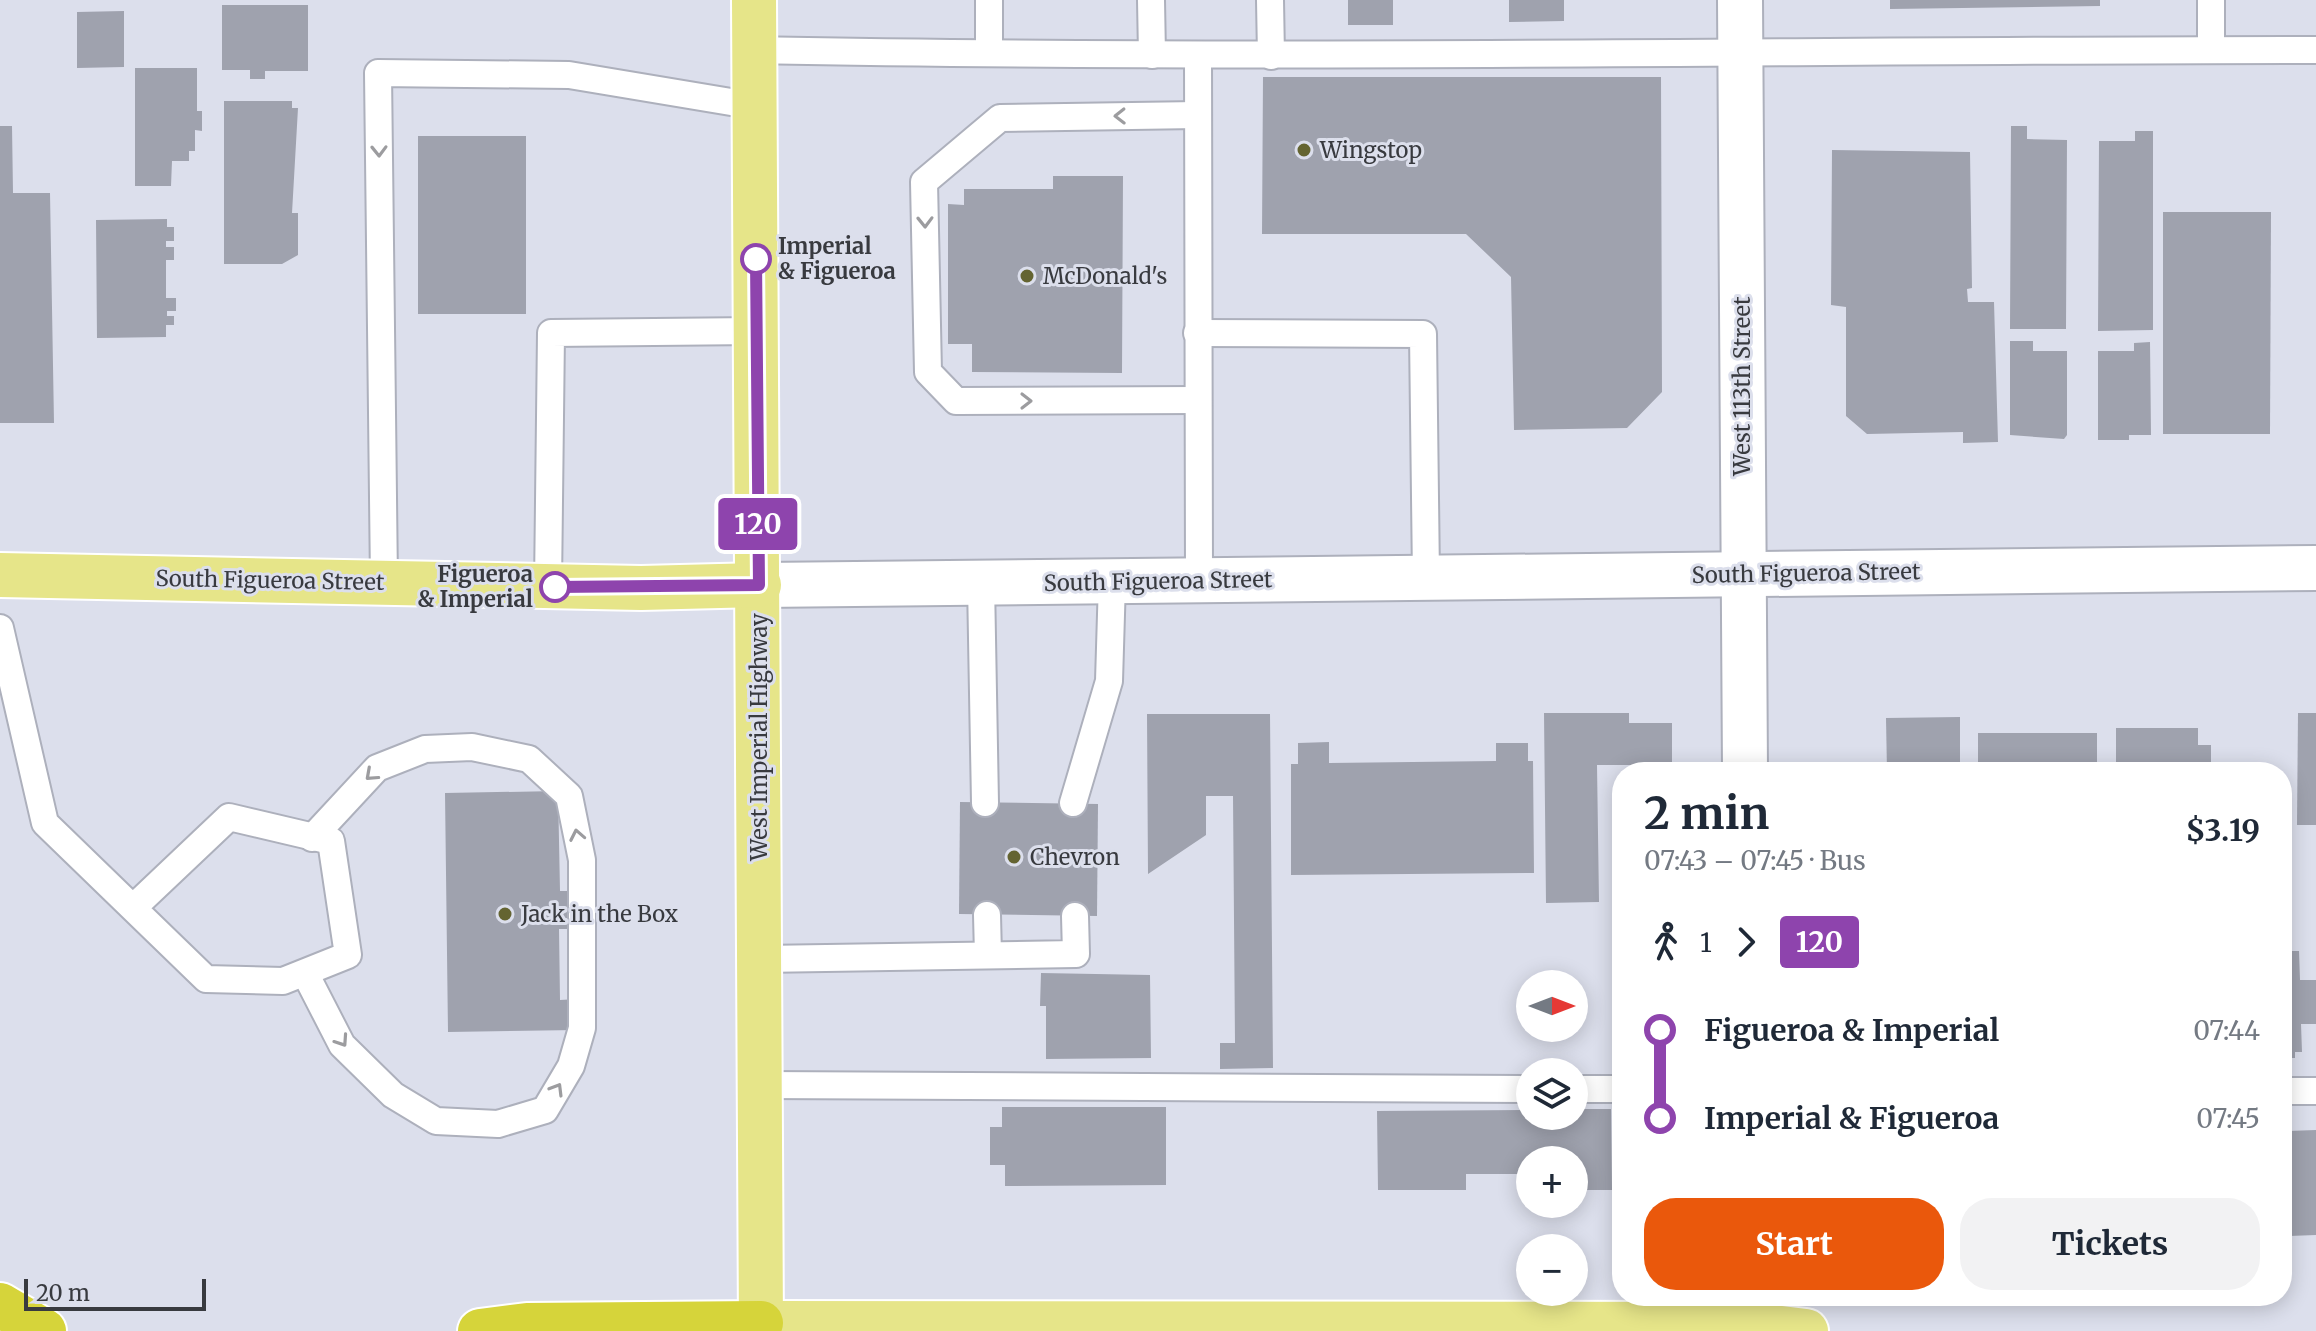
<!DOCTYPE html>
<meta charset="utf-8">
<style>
body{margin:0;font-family:Merriweather,serif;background:#f2f2f3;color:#1f2937;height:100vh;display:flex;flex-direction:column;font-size:30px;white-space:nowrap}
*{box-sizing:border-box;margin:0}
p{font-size:26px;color:#747a83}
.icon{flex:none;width:44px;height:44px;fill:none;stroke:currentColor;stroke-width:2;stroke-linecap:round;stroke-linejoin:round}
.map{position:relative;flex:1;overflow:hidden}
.sheet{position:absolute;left:1612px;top:762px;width:680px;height:544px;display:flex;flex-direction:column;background:#fff;border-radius:32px;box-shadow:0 4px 20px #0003}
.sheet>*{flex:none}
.badge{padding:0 16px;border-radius:6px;font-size:28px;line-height:52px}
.needle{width:52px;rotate:90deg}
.tools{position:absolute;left:1516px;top:970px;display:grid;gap:16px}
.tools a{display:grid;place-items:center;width:72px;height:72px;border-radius:50%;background:#fff;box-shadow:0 4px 20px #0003;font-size:40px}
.scale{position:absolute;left:24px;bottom:20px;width:182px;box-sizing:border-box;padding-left:8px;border:4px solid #383a3f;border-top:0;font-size:22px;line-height:28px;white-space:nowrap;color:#383a3f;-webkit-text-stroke:6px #dcdfec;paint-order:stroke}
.map>.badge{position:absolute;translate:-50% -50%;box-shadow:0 0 0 4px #fff}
.legs{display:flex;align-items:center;gap:12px;height:88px;padding:0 32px;font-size:26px}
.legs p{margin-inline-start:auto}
.headline{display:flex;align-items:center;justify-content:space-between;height:136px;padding:0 32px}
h1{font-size:44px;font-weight:700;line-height:60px}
.button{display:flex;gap:16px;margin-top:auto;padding:16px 32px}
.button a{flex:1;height:92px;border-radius:32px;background:#ea580c;color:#fff;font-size:32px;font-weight:700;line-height:92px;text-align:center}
.button a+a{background:#f2f2f3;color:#1f2937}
ul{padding:0 32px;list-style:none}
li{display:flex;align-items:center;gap:28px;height:88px;font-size:30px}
li i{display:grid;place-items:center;width:12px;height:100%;margin:0 10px;background:currentColor}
li i::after{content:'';width:20px;height:20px;margin:-10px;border:6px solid;border-radius:50%;background:#fff}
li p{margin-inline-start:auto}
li:first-child i{background:linear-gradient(#0000 50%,currentColor 0)}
li:last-child i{background:linear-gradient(currentColor 50%,#0000 0)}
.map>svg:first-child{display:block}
.building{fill:#9fa2ae}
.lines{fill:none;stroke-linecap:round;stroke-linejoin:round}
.lane-casing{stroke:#adb0bc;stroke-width:30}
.street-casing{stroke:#adb0bc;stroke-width:48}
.secondary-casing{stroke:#adb0bc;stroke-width:48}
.primary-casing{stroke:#fff;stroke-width:48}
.highway-casing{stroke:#fff;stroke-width:48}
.lane{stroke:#fff;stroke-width:26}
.street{stroke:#fff;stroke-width:44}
.secondary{stroke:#fff;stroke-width:44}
.primary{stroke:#e6e589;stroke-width:44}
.highway{stroke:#d6d43a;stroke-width:44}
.oneway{stroke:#9c9c9f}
.line-1-casing{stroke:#fff;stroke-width:18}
.line-1{stroke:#8e44ad;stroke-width:12}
.poi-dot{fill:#646431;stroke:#dcdfec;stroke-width:3}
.stop-1-dot{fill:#fff;stroke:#8e44ad;stroke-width:4}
.labels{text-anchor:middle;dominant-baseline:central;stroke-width:6;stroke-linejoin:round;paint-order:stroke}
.poi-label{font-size:22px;fill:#383a3f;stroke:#dcdfec;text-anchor:start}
.stop-label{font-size:22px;font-weight:bold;fill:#383a3f;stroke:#dcdfec;text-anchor:start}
.street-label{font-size:22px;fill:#383a3f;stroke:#dcdfec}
</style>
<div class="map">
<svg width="2316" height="1331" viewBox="0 0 2316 1331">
<rect width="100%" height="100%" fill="#dcdfec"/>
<!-- building -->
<g class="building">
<rect x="1348" y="0" width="45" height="25"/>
<polygon points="1509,0 1564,0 1564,21 1509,22"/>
<polygon points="1890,0 2100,0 2100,6 1890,9"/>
<polygon points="222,5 308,5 308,71 265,71 265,79 250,79 250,70 222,70"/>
<polygon points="124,11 124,67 77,68 77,12"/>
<polygon points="135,68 197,68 197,111 202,111 202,131 195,130 195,151 189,151 189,161 172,161 171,186 135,186"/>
<polygon points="1263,77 1661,77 1662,392 1627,428 1514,430 1511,277 1466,234 1262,234"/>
<polygon points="224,101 292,101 292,108 298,108 292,213 298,213 298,255 282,264 224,264"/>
<polygon points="0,126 12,126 13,193 50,193 54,423 0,423"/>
<polygon points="2011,126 2027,126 2027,139 2067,140 2066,329 2010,329"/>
<polygon points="2135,131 2153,131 2153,330 2098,331 2099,141 2135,141"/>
<rect x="418" y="136" width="108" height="178"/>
<polygon points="1832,150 1970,152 1972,288 1967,289 1968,302 1994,302 1998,442 1963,443 1963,432 1867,434 1846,416 1846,307 1831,305"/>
<polygon points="1053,176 1123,176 1122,373 972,372 972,344 948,344 948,204 964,205 964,189 1053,189"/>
<polygon points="2163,212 2271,212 2270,434 2163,434"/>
<polygon points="167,219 167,227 174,227 174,241 166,241 166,247 174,247 174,260 166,260 166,298 176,298 176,311 167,311 167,316 174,316 174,325 166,325 166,337 97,338 96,220"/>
<polygon points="2010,341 2033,341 2033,351 2067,351 2067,435 2064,439 2010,435"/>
<polygon points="2150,342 2151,435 2129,435 2129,440 2098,440 2098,351 2134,351 2134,343"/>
<polygon points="1544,713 1629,713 1629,723 1672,723 1672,765 1597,765 1599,902 1546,903"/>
<polygon points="2298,713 2316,713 2316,825 2297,825"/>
<polygon points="1147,714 1270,714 1273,1068 1220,1069 1220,1043 1235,1043 1233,796 1206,796 1206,835 1148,874"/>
<polygon points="1960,717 1960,772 1887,772 1886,718"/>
<polygon points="2116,728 2198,728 2198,745 2211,745 2211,772 2116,772"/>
<rect x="1978" y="733" width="119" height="39"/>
<polygon points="1329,742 1329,763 1496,761 1496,743 1528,743 1528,761 1533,761 1534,873 1291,875 1291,764 1298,764 1298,743"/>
<polygon points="558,791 560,891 574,891 574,929 559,929 560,1000 577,999 577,1030 448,1032 445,793"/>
<polygon points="960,802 1098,804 1097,916 959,914"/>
<polygon points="2282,941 2286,941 2286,951 2299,951 2300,980 2316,980 2316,1024 2301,1024 2302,1052 2295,1052 2295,1058 2282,1058"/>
<polygon points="1041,973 1150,975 1151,1058 1046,1059 1046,1006 1040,1006"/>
<polygon points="1002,1107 1166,1107 1166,1185 1005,1186 1005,1165 990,1165 990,1127 1002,1127"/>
<polygon points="1574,1109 1611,1109 1612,1190 1574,1190 1574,1160 1530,1160 1530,1191 1526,1191 1526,1174 1466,1174 1466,1190 1378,1190 1377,1111 1530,1110 1530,1116 1574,1116"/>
<polygon points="2316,1130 2316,1235 2289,1236 2288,1131"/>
</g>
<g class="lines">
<!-- lane casing -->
<g class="lane-casing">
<g id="lane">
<polyline points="989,0 989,53"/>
<polyline points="1151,0 1152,55"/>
<polyline points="1270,0 1271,56"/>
<polyline points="2211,0 2211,50"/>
<path d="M755,50C1275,60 1795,50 2316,50"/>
<polyline points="1198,55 1199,581"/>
<polyline points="1198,115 1000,118 924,182 928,372 956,401 1198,400"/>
<polyline points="1197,333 1423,334 1426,578"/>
<polyline points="384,582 378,73 569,75 755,106"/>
<polyline points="981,583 985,803"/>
<polyline points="548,586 551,333 757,331"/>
<polyline points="0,628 45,823 206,979 283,981 348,955 331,841 229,817 135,906"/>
<polyline points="1073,803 1109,681 1112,581"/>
<polyline points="987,915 988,955"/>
<polyline points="760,959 1076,954 1075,916"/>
<polyline points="305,973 342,1045 393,1095 436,1121 498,1124 545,1110 571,1066 582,1028 582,860 569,796 529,759 472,747 425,749 377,768 312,838"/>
<polyline points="761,1085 1530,1089"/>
<polyline points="1574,1089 1622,1089"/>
<polyline points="2282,1091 2316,1091"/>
</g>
</g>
<!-- street casing -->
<g class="street-casing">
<polyline id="street" points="1740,0 1745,772"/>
</g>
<!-- secondary casing -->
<g class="secondary-casing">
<polyline id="secondary" points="759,585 2316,568"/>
</g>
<!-- primary casing -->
<g class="primary-casing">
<g id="primary">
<polyline points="754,0 761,1331"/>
<polyline points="0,575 641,588 759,585"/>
<polyline points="761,1323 1748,1324 1806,1331"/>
</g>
</g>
<!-- highway casing -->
<g class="highway-casing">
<g id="highway">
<polyline points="0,1305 44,1331"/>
<polyline points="480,1331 527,1325 761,1323"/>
</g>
</g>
<!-- lane -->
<use href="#lane" class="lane"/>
<!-- street -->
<use href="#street" class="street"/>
<!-- secondary -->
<use href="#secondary" class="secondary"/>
<!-- primary -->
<use href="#primary" class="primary"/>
<!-- highway -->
<use href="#highway" class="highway"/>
</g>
<!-- one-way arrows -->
<defs><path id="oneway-chevron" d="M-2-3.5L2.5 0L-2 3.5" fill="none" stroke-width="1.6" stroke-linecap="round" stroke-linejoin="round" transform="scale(2)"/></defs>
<g class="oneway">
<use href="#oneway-chevron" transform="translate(1120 116) rotate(179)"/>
<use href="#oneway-chevron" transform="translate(379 151) rotate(89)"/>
<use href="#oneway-chevron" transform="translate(925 222) rotate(89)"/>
<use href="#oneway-chevron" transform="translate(1026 401)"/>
<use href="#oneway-chevron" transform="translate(371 775) rotate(138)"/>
<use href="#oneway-chevron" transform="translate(577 835) rotate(-101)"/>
<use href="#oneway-chevron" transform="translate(342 1041) rotate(56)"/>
<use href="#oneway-chevron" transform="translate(557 1089) rotate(-59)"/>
</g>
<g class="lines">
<!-- line-1 casing -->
<g class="line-1-casing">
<polyline id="line-1" points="555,587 759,585 756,259"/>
</g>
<!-- line-1 -->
<use href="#line-1" class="line-1"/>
</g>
<!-- markers -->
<g class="poi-dot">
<circle cx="1304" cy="150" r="8"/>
<circle cx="1027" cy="276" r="8"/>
<circle cx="1014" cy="857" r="8"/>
<circle cx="505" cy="914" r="8"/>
</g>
<g class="stop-1-dot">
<circle cx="756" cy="259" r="14"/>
<circle cx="555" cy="587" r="14"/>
</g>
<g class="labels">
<!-- poi labels -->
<g class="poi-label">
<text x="1320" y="150">Wingstop</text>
<text x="1043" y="276">McDonald's</text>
<text x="1030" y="857">Chevron</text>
<text x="521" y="914">Jack in the Box</text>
</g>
<!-- stop labels -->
<g class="stop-label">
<text x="778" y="246">Imperial<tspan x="778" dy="25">&amp; Figueroa</tspan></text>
<text x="533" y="574" text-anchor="end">Figueroa<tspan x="533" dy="25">&amp; Imperial</tspan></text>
</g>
<!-- street labels -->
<g class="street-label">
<text transform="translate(1742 386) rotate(-90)">West 113th Street</text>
<text transform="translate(1806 573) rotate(-1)">South Figueroa Street</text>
<text transform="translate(270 580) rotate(1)">South Figueroa Street</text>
<text transform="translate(1158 581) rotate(-1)">South Figueroa Street</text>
<text transform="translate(759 737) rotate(-90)">West Imperial Highway</text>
</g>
</g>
</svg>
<div class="tools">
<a><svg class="needle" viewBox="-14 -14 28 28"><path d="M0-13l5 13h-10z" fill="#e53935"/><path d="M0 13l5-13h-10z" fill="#747a83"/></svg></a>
<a><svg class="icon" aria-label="layers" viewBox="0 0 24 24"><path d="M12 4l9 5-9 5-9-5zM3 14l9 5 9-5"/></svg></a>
<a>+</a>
<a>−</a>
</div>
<div class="scale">20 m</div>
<b class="badge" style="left:758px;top:524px;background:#8e44ad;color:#fff">120</b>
<section class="sheet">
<div class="headline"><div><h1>2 min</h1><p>07:43 – 07:45 · Bus</p></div><b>$3.19</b></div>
<div class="legs"><svg class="icon" aria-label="walk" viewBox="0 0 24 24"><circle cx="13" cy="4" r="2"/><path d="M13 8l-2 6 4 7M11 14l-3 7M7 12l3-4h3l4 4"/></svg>1<svg class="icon" aria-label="forward" viewBox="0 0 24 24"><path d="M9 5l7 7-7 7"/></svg><b class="badge" style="background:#8e44ad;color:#fff">120</b></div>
<ul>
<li><i style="color:#8e44ad"></i><b>Figueroa &amp; Imperial</b><p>07:44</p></li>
<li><i style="color:#8e44ad"></i><b>Imperial &amp; Figueroa</b><p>07:45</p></li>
</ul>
<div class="button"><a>Start</a><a>Tickets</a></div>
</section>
</div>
